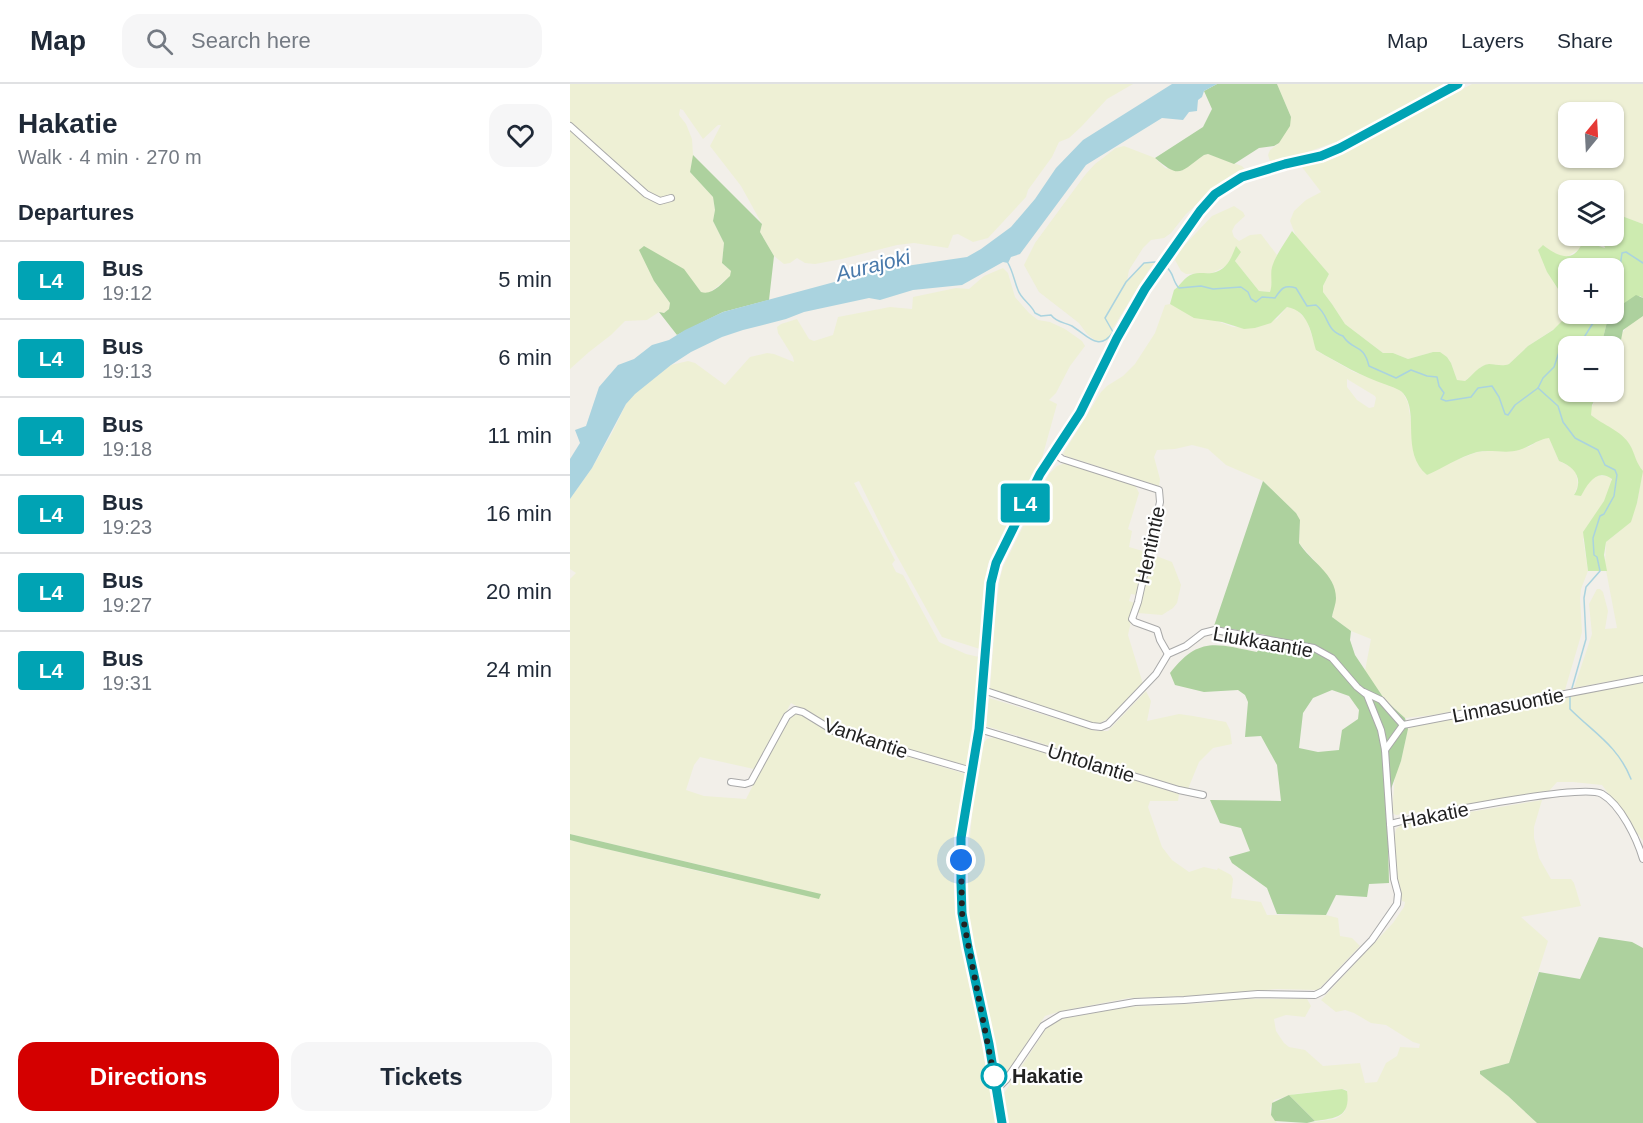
<!DOCTYPE html>
<meta charset="utf-8">
<style>
body{margin:0;font-family:Arial,sans-serif;background:#f6f6f7;color:#1f2937;height:100vh;display:flex;flex-direction:column;font-size:22px;white-space:nowrap}
*{box-sizing:border-box;margin:0}
p{font-size:20px;color:#747a83}
.icon{flex:none;width:33px;height:33px;fill:none;stroke:currentColor;stroke-width:2;stroke-linecap:round;stroke-linejoin:round}
.map{position:relative;flex:1;overflow:hidden}
.drawer{display:flex;flex-direction:column;background:#fff;width:570px}
.drawer>*{flex:none}
.badge{padding:0 12px;border-radius:4px;font-size:21px;line-height:39px}
.needle{width:39px;rotate:18deg}
.fabs{position:absolute;left:988px;top:18px;display:grid;gap:12px}
.fabs a{display:grid;place-items:center;width:66px;height:66px;border-radius:12px;background:#fff;box-shadow:0 2px 4px #0004;font-size:30px}
.you{position:absolute;width:30px;height:30px;margin:-15px;border:4px solid #fff;border-radius:50%;background:#1a73e8;box-shadow:0 0 0 9px #1a73e833}
.map>.badge{position:absolute;translate:-50% -50%;box-shadow:0 0 0 3px #fff}
h2{padding:0 18px;font-size:22px;line-height:54px}
.round{display:grid;place-items:center;flex:none;width:63px;height:63px;border-radius:18px;background:#f6f6f7}
.head{display:flex;align-items:center;justify-content:space-between;height:102px;padding:0 18px}
h1{font-size:28px;font-weight:700;line-height:45px}
.cta{display:flex;gap:12px;margin-top:auto;padding:12px 18px}
.cta a{flex:1;height:69px;border-radius:18px;background:#d40000;color:#fff;font-size:24px;font-weight:700;line-height:69px;text-align:center}
.cta a+a{background:#f6f6f7;color:#1f2937}
ul{padding:0;list-style:none}
li{display:flex;align-items:center;gap:18px;height:78px;padding:0 18px;border-top:2px solid #e0e1e3}
li div{flex:1}
li b{display:block;font-size:22px}
li em{font-style:normal}
li .badge{min-width:66px;font-weight:700;text-align:center}
header{display:flex;align-items:center;gap:36px;box-sizing:border-box;height:84px;padding:0 30px;background:#fff;border-bottom:2px solid #e0e1e3}
header strong{font-size:28px}
nav{display:flex;gap:33px;margin-inline-start:auto;font-size:21px}
.search{width:420px;height:54px;background:#f6f6f7;display:flex;align-items:center;gap:15px;box-sizing:border-box;padding:0 21px;border-radius:18px;color:#747a83;font-size:22px}
main{display:flex;flex:1;min-height:0}
.map>svg:first-child{display:block}
.farmland{fill:#eef0d5;fill-rule:evenodd}
.grass{fill:#cdebb0}
.forest{fill:#add19e;fill-rule:evenodd}
.water{fill:#aad3df}
.lines{fill:none;stroke-linecap:round;stroke-linejoin:round}
.stream{stroke:#aad3df;stroke-width:1.5}
.minor-casing{stroke:#a9a9a9;stroke-width:8}
.minor{stroke:#fff;stroke-width:6}
.line-casing{stroke:#fff;stroke-width:14}
.line{stroke:#00a3b4;stroke-width:9}
.walk{stroke:#222;stroke-width:6;stroke-dasharray:0 10.8}
.stop-dot{fill:#fff;stroke:#00a3b4;stroke-width:3}
.labels{text-anchor:middle;dominant-baseline:central;stroke-width:4.5;stroke-linejoin:round;paint-order:stroke}
.street-label{font-size:20px;fill:#222;stroke:#fff}
.stop-label{font-size:20px;font-weight:bold;fill:#222;stroke:#fff;text-anchor:start}
.water-label{font-size:21px;font-style:italic;fill:#4a7aab;stroke:#fff}
</style>
<header>
<strong>Map</strong>
<div class="search"><svg class="icon" aria-label="search" viewBox="0 0 24 24"><circle cx="10" cy="10" r="6"/><path d="M15 15l6 6"/></svg>Search here</div>
<nav><a>Map</a><a>Layers</a><a>Share</a></nav>
</header>
<main>
<section class="drawer">
<div class="head"><div><h1>Hakatie</h1><p>Walk · 4 min · 270 m</p></div><a class="round"><svg class="icon" aria-label="heart" viewBox="0 0 24 24"><path d="M12 20l-8-8c-3-5 5-10 8-4 3-6 11-1 8 4z"/></svg></a></div>
<h2>Departures</h2>
<ul>
<li><span class="badge" style="background:#00a3b4;color:#fff">L4</span><div><b>Bus</b><p>19:12</p></div><em>5 min</em></li>
<li><span class="badge" style="background:#00a3b4;color:#fff">L4</span><div><b>Bus</b><p>19:13</p></div><em>6 min</em></li>
<li><span class="badge" style="background:#00a3b4;color:#fff">L4</span><div><b>Bus</b><p>19:18</p></div><em>11 min</em></li>
<li><span class="badge" style="background:#00a3b4;color:#fff">L4</span><div><b>Bus</b><p>19:23</p></div><em>16 min</em></li>
<li><span class="badge" style="background:#00a3b4;color:#fff">L4</span><div><b>Bus</b><p>19:27</p></div><em>20 min</em></li>
<li><span class="badge" style="background:#00a3b4;color:#fff">L4</span><div><b>Bus</b><p>19:31</p></div><em>24 min</em></li>
</ul>
<div class="cta"><a>Directions</a><a>Tickets</a></div>
</section>
<div class="map">
<svg width="1073" height="1039" viewBox="0 0 1073 1039">
<rect width="100%" height="100%" fill="#f2efe9"/>
<!-- farmland -->
<g class="farmland">
<polygon points="0,0 563,0 537,15 511,43 499,54 489,58 482,73 458,106 456,113 418,154 403,158 388,150 383,151 378,164 344,159 327,161 272,175 245,180 235,179 227,174 220,179 214,180 204,172 190,148 192,140 171,102 140,62 151,41 148,41 133,55 113,26 110,25 109,31 116,40 122,55 123,71 120,88 143,113 145,126 143,137 154,159 152,179 161,187 161,192 139,209 135,210 131,208 113,185 84,197 100,219 99,225 94,229 89,228 77,236 55,237 41,251 19,268 0,285"/>
<polygon points="707,0 881,0 782,52 732,70 700,77 698,71 700,66 709,59 721,33"/>
<path d="M902,0H1073V140L1044,129V106H999V152H1014L1011,164L998,172L993,173H988L973,162L977,188L988,205L995,228L994,235L990,241L958,262L939,280L935,282L919,280L911,283L895,297L890,298L887,296L881,279L877,273L863,268L838,275L823,269H813L775,240L762,220L753,208V202L759,190L726,152L720,137L724,127L736,116L751,108L732,83L756,77L779,66ZM999,28H1044V74H999Z"/>
<polygon points="554,62 585,74 595,84 611,87 634,71 638,70 672,82 676,87 652,97 616,130 601,149 594,154 581,156 573,164 559,186 557,197 574,179 585,178 578,187 543,244 543,248 538,256 526,257 517,250 509,239 469,208 454,181 465,159 515,91 525,80 546,64"/>
<polygon points="664,122 673,128 675,132 665,141 662,147 664,153 669,157 680,151 691,150 707,171 702,184 702,204 700,208 689,207 665,177 671,168 665,163 665,168 656,182 642,189 616,190 611,187 605,176 608,168 642,132"/>
<polygon points="433,184 438,189 445,213 459,229 468,236 480,238 495,245 512,257 515,262 500,282 486,309 479,316 487,320 472,374 454,405 418,480 414,503 410,565 372,553 317,454 289,397 284,399 325,476 322,480 326,488 333,491 369,558 396,570 409,573 404,647 398,682 270,646 221,619 184,685 130,673 124,681 116,706 134,712 176,715 216,636 222,630 230,629 269,652 396,690 387,747 384,809 401,907 408,935 426,1039 0,1039 0,756 161,795 189,795 0,750 0,495 6,489 0,485 0,415 22,384 42,349 56,320 64,310 101,281 118,277 125,279 155,301 180,273 197,269 204,270 224,278 223,273 208,249 207,243 211,240 227,235 239,255 244,257 263,251 268,233 320,223 342,225 343,213 386,204 399,205 414,192"/>
<path d="M600,220L663,243L685,244L707,235L717,223L725,224L737,237L747,267L784,288L827,304L833,309L838,319L848,381L857,391L876,380L907,368L959,363L972,354L979,353L989,377L1001,383L1006,388L1008,401L1004,411L1014,406L1017,399L1025,392H1040L1042,400L1034,417L1013,455L1018,487L1011,505L1010,514L1012,548L995,606L863,631L835,634L815,616L795,587L801,555L781,547L762,533L766,513L751,484L729,459L730,437L726,429L693,397L656,381L638,365L622,361L605,365L587,366L584,373L590,395L589,402L496,372L493,370L531,308L537,302L553,292L565,280L585,249L595,221ZM777,295L805,312L806,314L804,323L799,324L787,316L777,303Z"/>
<polygon points="1073,232 1073,591 1004,604 1022,550 1019,520 1027,505 1030,505 1033,508 1038,527 1035,545 1047,544 1035,481 1036,458 1050,447 1067,419 1072,390 1060,361 1055,355 1026,335 1021,331 1020,327 1029,308 1044,308 1044,269 1050,261 1051,251 1059,240"/>
<polygon points="495,379 565,401 569,409 558,445 562,447 559,463 576,468 567,511 561,510 559,517 565,519 558,551 573,600 544,631 530,639 520,639 420,605 426,524 430,494 433,483 479,390 487,382"/>
<polygon points="581,470 602,478 611,501 607,519 603,524 592,531 568,529"/>
<polygon points="1073,598 1073,757 1032,701 1003,698 987,698 979,707 845,729 826,731 822,729 825,691 831,677 838,645 844,641"/>
<polygon points="576,607 581,617 577,637 609,630 623,632 656,638 660,646 662,660 643,664 629,678 618,705 416,642 419,614 527,647 538,647"/>
<polygon points="425,653 609,710 608,717 580,717 578,723 592,763 602,776 619,788 634,783 647,786 648,784 661,791 663,795 661,814 691,818 697,831 756,831 768,834 770,852 782,854 790,862 748,906 707,905 618,912 559,914 491,927 475,932 438,987 430,994 419,934 400,852 396,797 403,719 413,660 417,655"/>
<polygon points="972,716 964,743 964,754 969,774 981,795 1001,795 1004,799 1011,822 951,833 978,857 939,979 911,987 910,990 938,1012 967,1039 737,1039 765,1035 770,1032 775,1027 777,1006 773,1005 725,1010 704,1016 700,1024 701,1031 707,1039 437,1039 433,1011 477,943 484,938 496,934 555,923 637,919 661,915 737,915 741,922 735,933 716,931 704,935 706,947 714,959 719,963 735,966 753,982 790,979 795,999 807,998 816,979 827,972 830,963 849,964 850,960 843,958 816,941 801,939 784,929 775,926 766,928 751,916 823,839 834,823 835,818 832,817 826,787 824,756 826,745 833,740 851,736"/>
</g>
<!-- grass -->
<g class="grass">
<path d="M1044,129L1073,140V214L1070,212L1044,226V184H999V230H1039L1031,262H999V308H1029L1022,321L1021,331C1033,341 1052,347 1060,361C1065,370 1066,379 1073,387L1067,419L1061,438L1036,458L1034,471L1037,487H1018L1013,448L1034,417L1042,395C1026,384 1018,400 1011,412L1004,411C1014,395 1005,383 989,377L979,354C968,355 960,363 949,366C936,370 921,365 907,368C889,373 873,384 857,391C830,368 850,329 833,309C829,305 822,303 817,301C791,292 770,280 746,266C741,249 739,227 717,223L701,239L685,244L674,245L652,238L624,234L600,220L604,206C611,201 614,193 623,190C629,188 635,190 642,189C657,187 662,172 666,162L671,168L665,177L689,207L700,208C703,200 700,191 702,183C706,170 715,159 722,147L759,190L753,202V208L762,220L775,240L813,269H823L838,275L863,268H870L877,273L881,279L887,296L895,297C902,292 909,281 919,280C927,280 931,283 939,280L958,262L983,246L994,235L995,228L988,205L977,188L968,166L973,161C987,172 1004,181 1013,157L1035,164L1031,152H1044Z"/>
<path d="M772,1005L777,1007C781,1034 765,1034 745,1037L719,1011Z"/>
</g>
<!-- forest -->
<g class="forest">
<path d="M647,0H707L721,33L720,42L709,59L704,62L689,64L664,80L638,70L634,71C609,89 610,95 585,74L633,43L642,25L634,7Z"/>
<path d="M123,71L192,140L190,148L204,172L199,216L153,228L107,251L89,228L94,229L99,225L100,219L84,197L69,166L74,162L114,185L131,208C142,212 152,199 160,192L161,187L152,179L154,159L143,137L145,126L143,113L120,88Z"/>
<polygon points="1066,211 1073,214 1073,232 1053,246 1050,261 1044,269 1044,262 1031,262 1039,230 1044,230 1044,226"/>
<path d="M693,397L726,429L730,436L729,459C740,477 766,490 766,514C766,520 763,527 762,533L781,547L780,556L785,571L815,616L835,634L838,645L831,677L817,716L819,799L799,800L797,813L766,811L756,831L707,830L697,804L662,779L659,773L680,767L671,744L650,739L640,716L711,717L707,681L691,652L675,653L678,618L675,611L668,606L634,608L605,601L600,589C629,552 646,560 687,568L696,551L644,542ZM762,606L779,612L789,626L788,635L772,646L769,666L748,668L729,664L733,629L743,614Z"/>
<polygon points="0,750 251,810 249,815 15,760 0,756"/>
<polygon points="1029,853 1062,858 1073,864 1073,1039 967,1039 938,1012 910,990 910,987 939,979 969,888 1010,895"/>
<polygon points="719,1011 745,1037 737,1039 705,1037 701,1031 702,1019"/>
</g>
<!-- water -->
<polygon class="water" points="602,0 647,0 634,7 632,13 628,16 627,27 619,28 613,36 592,34 516,81 450,170 441,173 438,179 433,178 392,201 343,206 310,216 299,214 234,228 216,235 173,246 152,253 121,268 101,281 65,310 56,320 22,384 0,415 0,375 10,359 5,346 16,342 29,303 48,281 64,275 82,261 99,256 115,246 153,228 309,186 397,173 411,165 441,143 465,115 486,84 513,56"/>
<g class="lines">
<!-- stream -->
<g class="stream">
<path d="M438,179C443,188 444,196 448,206C451,215 461,220 465,229L471,232L481,231C487,239 494,238 502,242C517,251 529,269 543,248L535,234L556,198L574,179L585,178"/>
<path d="M596,183C604,188 602,197 609,204L631,202L643,205L671,203L678,208L681,215L686,218L692,213L705,214C711,205 714,200 726,204L737,222L746,221C760,232 755,246 773,252C783,268 793,258 799,282L826,294L841,286L857,292L867,293L869,302L874,309L871,315L876,317L901,313L908,304L922,302L929,313L935,330L938,331L945,321L968,304L973,294L984,283L990,265L1013,255L1023,239L1018,230"/>
<polyline points="1037,184 1050,183 1052,169 1056,168 1073,179"/>
<polyline points="968,304 988,322 993,338 1005,354 1028,366 1035,381 1045,386 1047,391 1044,412 1034,430 1030,432 1023,454 1024,471 1027,473 1030,487 1016,503 1014,514 1016,555 1002,604"/>
<path d="M1000,613V625C1024,649 1048,662 1061,695"/>
</g>
<!-- minor casing -->
<g class="minor-casing">
<g id="minor">
<polyline points="0,42 76,110 90,117 101,114"/>
<polyline points="484,369 492,375 589,406 590,418 568,518 562,535 565,538 587,546 590,556 598,570"/>
<polyline points="413,606 522,642 531,643 538,640 586,590 598,570 616,562 633,549 645,546 744,564 762,574 787,603 797,611 811,646 815,666 820,740"/>
<polyline points="794,608 811,616 833,641"/>
<polyline points="409,645 609,706 633,711"/>
<polyline points="815,666 833,641 1073,595"/>
<polyline points="161,698 175,700 181,698 217,632 225,626 233,628 264,647 402,687"/>
<path d="M426,1006L436,996L473,942L491,931L565,918L614,916L688,910L745,911L753,907L802,856L827,820L828,810L824,795L820,740C850,732 1012,699 1032,710C1051,721 1067,755 1073,775"/>
<polyline points="432,1039 419,960 398,863 392,829 391,799 391,754 409,645 421,499 426,479 470,390 510,329 547,254 575,205 630,127 646,110 672,93 715,80 751,72 770,64 888,0"/>
</g>
</g>
<!-- minor -->
<use href="#minor" class="minor"/>
</g>
<g class="lines">
<!-- line casing -->
<g class="line-casing">
<polyline id="line" points="432,1039 419,960 398,863 392,829 391,799 391,754 409,645 421,499 426,479 470,390 510,329 547,254 575,205 630,127 645,110 672,93 715,80 751,72 770,64 888,0"/>
</g>
<!-- line -->
<use href="#line" class="line"/>
<!-- walk -->
<polyline class="walk" points="391,776 392,829 424,992"/>
</g>
<!-- markers -->
<circle class="stop-dot" cx="424" cy="992" r="12"/>
<g class="labels">
<!-- street labels -->
<g class="street-label">
<text transform="translate(580 461) rotate(-78)">Hentintie</text>
<text transform="translate(693 558) rotate(10)">Liukkaantie</text>
<text transform="translate(938 621) rotate(-11)">Linnasuontie</text>
<text transform="translate(296 654) rotate(19)">Vankantie</text>
<text transform="translate(521 679) rotate(17)">Untolantie</text>
<text transform="translate(865 731) rotate(-11)">Hakatie</text>
</g>
<!-- stop labels -->
<g class="stop-label">
<text x="442" y="992">Hakatie</text>
</g>
<!-- water labels -->
<g class="water-label">
<text transform="translate(303 181) rotate(-14)">Aurajoki</text>
</g>
</g>
</svg>
<div class="fabs">
<a><svg class="needle" viewBox="-14 -14 28 28"><path d="M0-13l5 13h-10z" fill="#e53935"/><path d="M0 13l5-13h-10z" fill="#747a83"/></svg></a>
<a><svg class="icon" aria-label="layers" viewBox="0 0 24 24"><path d="M12 4l9 5-9 5-9-5zM3 14l9 5 9-5"/></svg></a>
<a>+</a>
<a>−</a>
</div>
<div class="you" style="left:391px;top:776px"></div>
<b class="badge" style="left:455px;top:419px;background:#00a3b4;color:#fff">L4</b>
</div>
</main>
